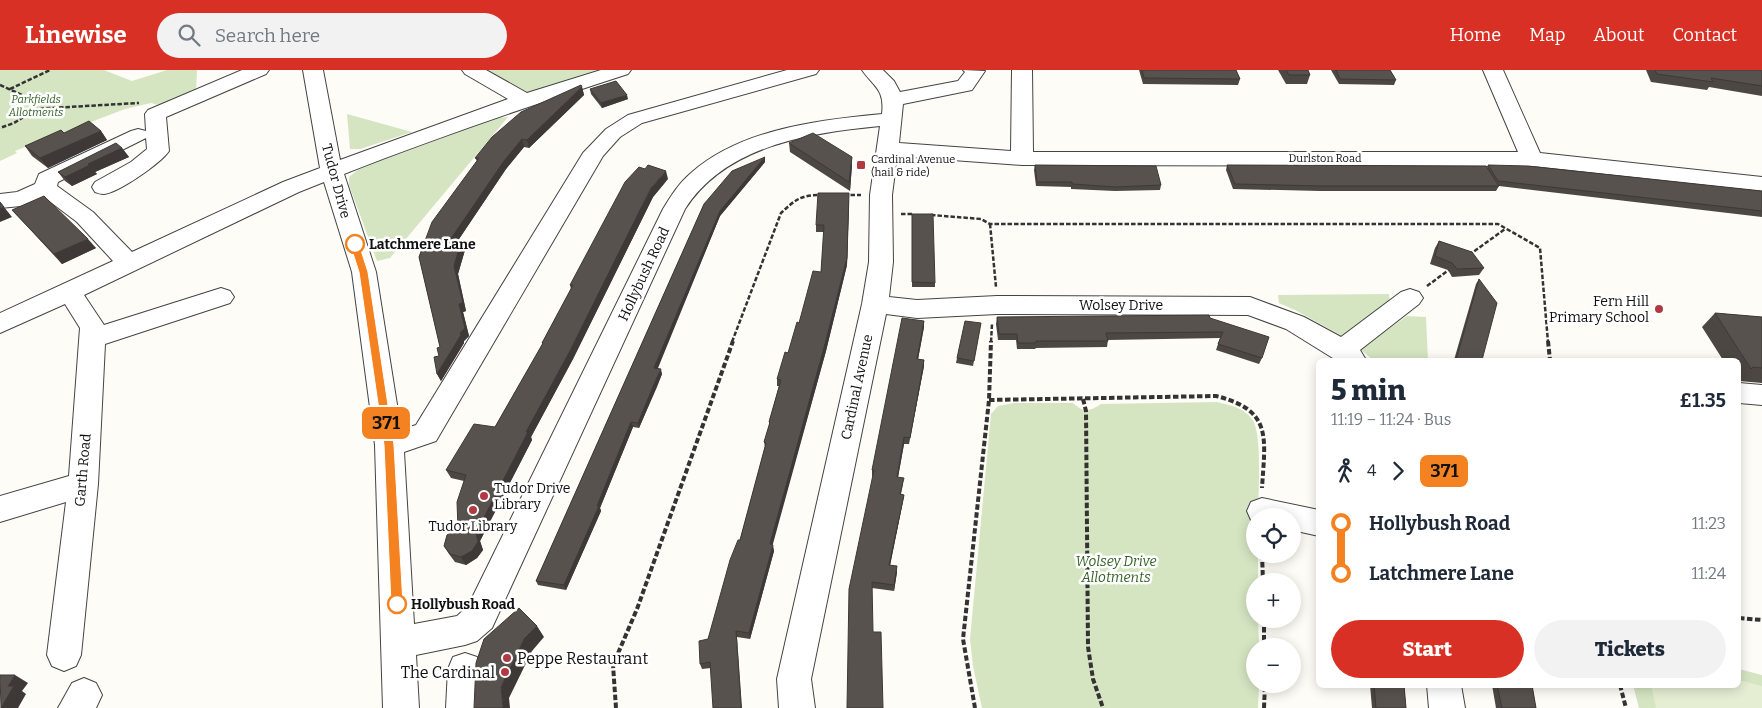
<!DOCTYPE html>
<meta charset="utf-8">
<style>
body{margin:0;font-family:Bitter,serif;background:#f2f2f3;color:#1f2937;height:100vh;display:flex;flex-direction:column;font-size:19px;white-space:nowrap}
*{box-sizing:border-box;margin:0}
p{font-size:16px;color:#747a83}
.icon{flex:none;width:28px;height:28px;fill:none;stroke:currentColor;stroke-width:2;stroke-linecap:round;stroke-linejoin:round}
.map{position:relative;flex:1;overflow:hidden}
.sheet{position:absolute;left:1316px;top:288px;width:425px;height:330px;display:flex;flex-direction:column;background:#fff;border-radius:8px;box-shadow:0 2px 12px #0003}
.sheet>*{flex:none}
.badge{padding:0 10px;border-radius:8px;font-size:18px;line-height:32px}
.tools{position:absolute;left:1246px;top:438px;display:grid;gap:10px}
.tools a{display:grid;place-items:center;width:55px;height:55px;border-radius:50%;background:#fff;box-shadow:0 2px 12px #0003;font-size:25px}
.map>.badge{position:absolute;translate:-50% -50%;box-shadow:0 0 0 2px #fff}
.legs{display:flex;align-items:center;gap:8px;height:55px;padding:0 15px;font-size:16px}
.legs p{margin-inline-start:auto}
.head{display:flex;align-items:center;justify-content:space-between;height:85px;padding:0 15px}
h1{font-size:28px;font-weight:800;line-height:38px}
.primary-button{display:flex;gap:10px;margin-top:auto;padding:10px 15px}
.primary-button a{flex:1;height:58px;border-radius:30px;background:#d93025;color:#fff;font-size:20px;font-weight:800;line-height:58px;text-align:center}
.primary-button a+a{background:#f2f2f3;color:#1f2937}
ul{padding:0 15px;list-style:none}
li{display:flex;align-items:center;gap:18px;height:50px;font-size:19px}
li i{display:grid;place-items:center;width:8px;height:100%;margin:0 6px;background:currentColor}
li i::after{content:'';width:12px;height:12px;margin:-6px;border:4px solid;border-radius:50%;background:#fff}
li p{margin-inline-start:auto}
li:first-child i{background:linear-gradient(#0000 50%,currentColor 0)}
li:last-child i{background:linear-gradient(currentColor 50%,#0000 0)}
header{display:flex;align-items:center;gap:30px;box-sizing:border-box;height:70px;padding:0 25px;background:#d93025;color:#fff}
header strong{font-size:24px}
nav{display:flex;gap:28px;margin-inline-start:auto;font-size:18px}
.search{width:350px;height:45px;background:#f2f2f3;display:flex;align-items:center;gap:12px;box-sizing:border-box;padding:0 18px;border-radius:28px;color:#747a83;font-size:19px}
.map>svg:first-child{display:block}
.green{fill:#d5e5c2}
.pitch{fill:#e5eed3}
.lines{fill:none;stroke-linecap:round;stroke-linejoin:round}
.minor-casing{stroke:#444;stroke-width:2}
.path-far1{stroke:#333;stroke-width:2.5;stroke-dasharray:4.5 2;stroke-linecap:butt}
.path{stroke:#333;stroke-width:4;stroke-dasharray:5.5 2.5;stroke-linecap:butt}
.minor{fill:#fff;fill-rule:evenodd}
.wall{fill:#4c4743}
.shaded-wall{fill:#3e3937}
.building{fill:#58524e;stroke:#3e3937}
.line-1{fill:#f58220;stroke:#fff}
.poi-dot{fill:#b13942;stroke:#fff;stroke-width:2}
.stop-1-dot{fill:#fff;stroke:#f58220;stroke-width:2.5}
.labels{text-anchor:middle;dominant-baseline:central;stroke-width:5;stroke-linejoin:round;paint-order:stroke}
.far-park-label{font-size:11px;font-style:italic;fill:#356228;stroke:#fff}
.far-street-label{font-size:11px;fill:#111;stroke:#fff}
.far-poi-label{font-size:11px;fill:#111;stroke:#fff;text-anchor:start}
.street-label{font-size:14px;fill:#111;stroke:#fff}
.stop-label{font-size:14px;font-weight:bold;fill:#111;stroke:#fff;text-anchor:start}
.poi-label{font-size:14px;fill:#111;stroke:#fff;text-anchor:end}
.park-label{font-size:14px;font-style:italic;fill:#356228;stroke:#fff}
.near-poi-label{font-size:16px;fill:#111;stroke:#fff;text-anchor:start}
</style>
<header>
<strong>Linewise</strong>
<div class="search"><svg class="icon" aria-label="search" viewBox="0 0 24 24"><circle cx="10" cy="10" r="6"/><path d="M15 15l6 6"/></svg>Search here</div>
<nav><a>Home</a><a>Map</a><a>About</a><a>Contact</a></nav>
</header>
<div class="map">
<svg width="1762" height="638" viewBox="0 0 1762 638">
<rect width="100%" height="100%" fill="#fefcf6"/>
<!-- green -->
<g class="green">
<polygon points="0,0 104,0 132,11 167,0 197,0 196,24 158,35 151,33 125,39 15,81 17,83 0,91"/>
<polygon points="478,0 607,0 522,25"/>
<polygon points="347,44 412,62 360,79 350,79"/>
<polygon points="508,47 390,188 377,191 349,115 349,107 359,99 496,48"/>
<polygon points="1389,224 1390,234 1342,266 1295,240 1279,233 1278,225"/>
<polygon points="1407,246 1426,247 1428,290 1373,290 1360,279"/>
<path d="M1217,332C1230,335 1244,338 1252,349C1263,364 1258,426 1258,446H1255V484H1258V511H1255V549H1258L1259,576H1255V614H1259L1258,638H982L973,596L970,569L991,344L998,336L1014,333H1073C1084,343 1088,342 1101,334Z"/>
<polygon points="1739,599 1762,605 1762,638 1639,638 1633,615 1739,615"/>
</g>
<!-- pitch -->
<polygon class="pitch" points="1739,610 1762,616 1762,638 1656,638 1651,615 1739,615"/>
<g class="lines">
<!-- minor casing -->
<g class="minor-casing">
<g id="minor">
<path d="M242,0H269L266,4L166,47L169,81C161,93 117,124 103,124C100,124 98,123 95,122L92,117L95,112L131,92L147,79L146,68L58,112L57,116L93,142L132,182L283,112L320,98L303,0H323L340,90L508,29L465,4L462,0H486L527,23L601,0H631L628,4C532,35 438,67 344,104L376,202L401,360L416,355L583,83L606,59L628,45L787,0H819L816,4L642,53L620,67L603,86L436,371L404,382L414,554L457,546L468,536L663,139C671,126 679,113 691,103C741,59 818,50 882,44C885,19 874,17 862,0H883L894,11L900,22L958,11L965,2L963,0L985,1L972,20L903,34L899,73L1011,81L1012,0H1032L1033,82H1518L1483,0H1503L1540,83L1762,107V121L1532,96L1022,95L897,86L892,125L893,192L889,227L917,230L997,226L1250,227L1304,247L1341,267L1401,222L1410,219L1419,222L1423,228L1419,234L1360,280L1366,290H1336L1286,259L1248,245L997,244L917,248L886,244L811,609L815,638H779L777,609L862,234L869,192L870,125L880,56C810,63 726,75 685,139L492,558L477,571L465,575L416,585L419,638H383L375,375L352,202L324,112L299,122L84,225L104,255L221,218L230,221L234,227L230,233L105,274L98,414L81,585L76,596L64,601L52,596L47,585L66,432L0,452V426L69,406L80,258L65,234L0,263V243L113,191L77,152L44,127L21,136L0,138V124L17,122L35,114L39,104L131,61L138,59L146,61L145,44L148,40Z"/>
<polygon points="1739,313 1762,315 1762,335 1739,333"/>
<polygon points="1262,428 1319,440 1319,466 1292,460 1292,446 1255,446 1255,451 1251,450 1247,441 1251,432"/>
<polygon points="465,583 477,587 482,599 482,638 446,638 448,599 453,587"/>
<polygon points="84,608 96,613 102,625 96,638 58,638 72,613"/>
<polygon points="1427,615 1461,615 1465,638 1429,638"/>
</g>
</g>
<!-- path-far1 -->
<g class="path-far1">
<polyline points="0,15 33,30 33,41 14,53 0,58"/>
<polyline points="10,19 50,0"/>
<polyline points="33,39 139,33"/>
<polyline points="844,125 861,125"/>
<polyline points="901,144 914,144"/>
<polyline points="931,145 981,149 990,154 1498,154 1540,178 1548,272"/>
<polyline points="990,154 996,217"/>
<polyline points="1469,185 1505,159"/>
<polyline points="1427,216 1450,199"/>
<path d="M732,272L781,143C796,129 801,125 821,125"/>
<polyline points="991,272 992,254"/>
</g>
<!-- path -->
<g class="path">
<polyline points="1548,271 1550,290"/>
<polyline points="1083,329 1086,341 1088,577 1093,609 1103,638"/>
<path d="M989,330L1216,326C1273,340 1265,368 1262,418"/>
<polyline points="1262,484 1263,511"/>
<polyline points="1739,548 1762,550"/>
<polyline points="1264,549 1264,576"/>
<polyline points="1620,615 1626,638"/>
<polyline points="616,638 613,595 637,539 733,271"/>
<polyline points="975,638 963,569 989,330 991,271"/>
<polyline points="1264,638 1265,614"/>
</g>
<!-- minor -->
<use href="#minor" class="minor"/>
</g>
<!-- wall -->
<g class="wall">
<polygon points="1139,0 1236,0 1240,9 1238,15 1143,14"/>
<polygon points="1278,0 1308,0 1310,5 1307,14 1286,14"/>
<polygon points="1331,0 1390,0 1396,10 1394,15 1339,14"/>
<polygon points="1646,0 1762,0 1762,26 1709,17 1707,20 1651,12"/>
<polygon points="582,17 584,25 529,78 524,77 506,99 457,172 465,180 458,204 466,241 463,242 469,266 464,271 464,273 441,311 437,304 440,277 419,187 477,91 475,88"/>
<polygon points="590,19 628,29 602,38 591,24"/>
<polygon points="101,61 107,70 48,98 32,86 25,76 64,63"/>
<polygon points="789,73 852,95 850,121 790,82"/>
<polygon points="122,78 129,87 95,102 97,104 72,116 65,111 58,102"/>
<polygon points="765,87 765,92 720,146 657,298 662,304 657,317 639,358 633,357 600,438 601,441 566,520 538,515 536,511 704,134"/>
<polygon points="1035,95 1161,115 1160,120 1115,121 1071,119 1071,117 1036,116 1034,100"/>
<polygon points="1227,95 1487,98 1488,95 1762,121 1762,147 1499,116 1496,121 1320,121 1233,119 1226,100"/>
<polygon points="668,109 653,127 573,289 531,367 532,370 480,471 483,480 477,488 466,495 455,492 449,484 444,476 458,458 464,411 451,408 446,400 495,357 542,275 542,273 571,219 570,215"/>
<polygon points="849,130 847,195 826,281 782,438 772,475 774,481 750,569 737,567 711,598 702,599 700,594 740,470 765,377 764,372 769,356 769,352 779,316 777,316 777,309 788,283 799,253 821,202 824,162 816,162 816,155"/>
<polygon points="12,140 96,178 62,194"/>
<polygon points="912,144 935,213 935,217 912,217"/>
<polygon points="1439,171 1484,198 1479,205 1452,207 1448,200 1430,194 1435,178"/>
<polygon points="1479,209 1482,290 1454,290 1476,214"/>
<polygon points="1715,243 1762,247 1762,313 1739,311 1739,290 1723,290 1702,257"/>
<polygon points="997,247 1210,248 1262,288 1259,294 1216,280 1220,268 1108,270 1107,277 1036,278 1035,279 1017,279 1016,270 998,270 996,254"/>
<polygon points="924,251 924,257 918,289 924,290 924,296 909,374 904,374 898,407 903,414 901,424 904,425 903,431 890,495 897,502 894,521 872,518 847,638 873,406 872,406 872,400"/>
<polygon points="980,258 973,296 956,293 957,288"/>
<polygon points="1370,615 1404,615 1406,638 1372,638"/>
<polygon points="1492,615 1532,615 1536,638 1496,638"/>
</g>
<!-- shaded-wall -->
<g class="shaded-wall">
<polygon points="582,17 584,25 529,78 527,70"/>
<polygon points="627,25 628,29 602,38 601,33"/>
<polygon points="101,61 107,70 48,98 40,88"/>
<polygon points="522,69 524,77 506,99 451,181 448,173 504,91"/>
<polygon points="122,78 129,87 95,102 97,104 72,116 65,107 88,94"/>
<polygon points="765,87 765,92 720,146 656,303 654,298 720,141"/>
<polygon points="852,87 852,95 850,121 849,112"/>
<polygon points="666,101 668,109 653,127 573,289 531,367 532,370 480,471 483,480 477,488 466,495 461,487 476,463 526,362 651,118"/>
<polygon points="849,130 847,195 826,281 771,481 770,474 781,431"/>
<polygon points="0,132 12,147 0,152"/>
<polygon points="88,169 96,178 62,194 54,184"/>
<polygon points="461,172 465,180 458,204 466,241 463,242 469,266 464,271 464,273 441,311 437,304 460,263 454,196"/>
<polygon points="924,251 924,257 917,295 917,289"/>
<polygon points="924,290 924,296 909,374 910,368"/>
<polygon points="661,299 662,304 639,358 638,353"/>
<polygon points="631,352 633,357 600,438 601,441 566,520 564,515"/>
<polygon points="904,367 904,374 897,413 897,407"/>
<polygon points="904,425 903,431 889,501 889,495"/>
<polygon points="773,475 774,481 750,569 749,563"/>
<polygon points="897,496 897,502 894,521 894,515"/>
<polygon points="537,556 544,567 532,581 509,628 510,638 503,638 501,617 524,569"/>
<polygon points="736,561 737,567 742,638 741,638"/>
<polygon points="15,605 28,613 22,621 26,624 18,638 1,638 8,616"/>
</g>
<!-- building -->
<g class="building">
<polygon points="1142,0 1236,0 1240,9 1144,8"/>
<polygon points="1286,0 1308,0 1310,5 1289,5"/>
<polygon points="1336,0 1390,0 1396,10 1340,9"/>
<polygon points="1655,0 1762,0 1762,16 1711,8 1713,12 1657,4"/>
<polygon points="616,11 627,25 601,33 590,19"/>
<polygon points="581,15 582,17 527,70 522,69 504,91 448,173 461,172 454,196 463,233 459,234 465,258 460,263 461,265 437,304 434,287 439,286 437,278 440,277 419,187 432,152 479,88 475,88 492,67 521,42"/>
<polygon points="89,51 101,61 40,88 25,76 61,60 64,63"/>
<polygon points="813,63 852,87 849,112 789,73"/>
<polygon points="116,73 122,78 88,94 90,95 65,107 58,102"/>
<polygon points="765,87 720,141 654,298 661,299 655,312 638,353 631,352 597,436 599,436 564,515 536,511 704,134 732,101"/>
<polygon points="648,95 666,101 651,118 570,281 526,362 528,362 476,463 478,472 472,481 461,487 450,484 444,476 447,465 458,458 457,432 466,405 446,400 474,354 495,357 543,273 542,273 573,215 570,215 625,112 639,97 645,99"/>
<polygon points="1035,95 1156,96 1161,115 1116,117 1072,114 1072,112 1037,112"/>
<polygon points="1227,95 1486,96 1499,116 1322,116 1235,114"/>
<polygon points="1488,95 1528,96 1762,121 1762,141 1498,111"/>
<polygon points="818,123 849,123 847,188 825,274 770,474 773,475 749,563 736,561 741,638 713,638 710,592 700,594 699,571 708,569 730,490 738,470 740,470 766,373 764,372 770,352 769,352 781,310 777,309 785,282 788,283 797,252 799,253 813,201 821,202 824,155 816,155"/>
<polygon points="44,126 88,169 54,184 12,140"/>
<polygon points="0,132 4,137 0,139"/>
<polygon points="912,144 933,144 935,213 912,212"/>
<polygon points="1439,171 1472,182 1484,198 1457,199 1452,193 1435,186"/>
<polygon points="1479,209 1497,233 1482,290 1456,290"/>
<polygon points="1715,243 1762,247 1762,298 1753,297 1751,299"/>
<polygon points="1209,245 1210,248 1269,267 1262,288 1218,274 1223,262 1106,263 1108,271 1036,271 1036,273 1018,273 1017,264 999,264 997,247"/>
<polygon points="902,248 924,251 917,289 924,290 910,368 904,367 897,407 904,408 900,424 904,425 889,495 897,496 894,515 872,512 873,562 881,562 883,638 847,638 849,519 874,400 872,400"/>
<polygon points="965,251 981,253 974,291 957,288"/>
<polygon points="519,538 537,556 524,569 501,617 503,638 474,638 476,593 484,569"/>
<polygon points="0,605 15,605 8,616 14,616 1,638"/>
<polygon points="1374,615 1404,615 1406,638 1376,638"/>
<polygon points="1497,615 1532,615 1536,638 1502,638"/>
</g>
<!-- line-1 -->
<polygon class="line-1" points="355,172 359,174 368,202 394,375 403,534 401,537 397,539 393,537 391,534 384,375 359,202 350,174"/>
<!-- markers -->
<g class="poi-dot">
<rect x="856" y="90" width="10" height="10" rx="2.5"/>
<circle cx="1659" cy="239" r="5"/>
<circle cx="484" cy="426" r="5"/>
<circle cx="473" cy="440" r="5"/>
<circle cx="507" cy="588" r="5"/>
<circle cx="505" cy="602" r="5"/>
</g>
<g class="stop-1-dot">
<circle cx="355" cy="174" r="9"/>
<circle cx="397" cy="534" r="9"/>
</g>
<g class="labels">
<!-- far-park labels -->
<g class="far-park-label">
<text x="36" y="29">Parkfields<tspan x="36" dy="13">Allotments</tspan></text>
</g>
<!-- far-street labels -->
<g class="far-street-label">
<text x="1325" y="88">Durlston Road</text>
</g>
<!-- far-poi labels -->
<g class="far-poi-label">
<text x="871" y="89">Cardinal Avenue<tspan x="871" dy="13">(hail &amp; ride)</tspan></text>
</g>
<!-- street labels -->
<g class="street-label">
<text transform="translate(336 111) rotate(75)">Tudor Drive</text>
<text transform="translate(644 204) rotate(-65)">Hollybush Road</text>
<text x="1121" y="235">Wolsey Drive</text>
<text transform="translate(857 317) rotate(-78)">Cardinal Avenue</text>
<text transform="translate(83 400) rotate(-85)">Garth Road</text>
</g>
<!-- stop labels -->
<g class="stop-label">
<text x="369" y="174">Latchmere Lane</text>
<text x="411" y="534">Hollybush Road</text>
</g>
<!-- poi labels -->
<g class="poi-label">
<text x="1649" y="231">Fern Hill<tspan x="1649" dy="16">Primary School</tspan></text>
<text x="494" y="418" text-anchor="start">Tudor Drive<tspan x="494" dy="16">Library</tspan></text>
<text x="473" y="456" text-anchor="middle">Tudor Library</text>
</g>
<!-- park labels -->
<g class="park-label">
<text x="1116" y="491">Wolsey Drive<tspan x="1116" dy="16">Allotments</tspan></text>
</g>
<!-- near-poi labels -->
<g class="near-poi-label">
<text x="517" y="588">Peppe Restaurant</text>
<text x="495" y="602" text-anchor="end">The Cardinal</text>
</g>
</g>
</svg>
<div class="tools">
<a><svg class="icon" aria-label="locate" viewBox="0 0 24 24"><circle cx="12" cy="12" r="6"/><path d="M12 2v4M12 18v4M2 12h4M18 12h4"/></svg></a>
<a>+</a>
<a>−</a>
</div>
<b class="badge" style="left:386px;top:353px;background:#f58220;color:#111">371</b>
<section class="sheet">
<div class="head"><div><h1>5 min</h1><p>11:19 – 11:24 · Bus</p></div><b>£1.35</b></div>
<div class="legs"><svg class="icon" aria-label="walk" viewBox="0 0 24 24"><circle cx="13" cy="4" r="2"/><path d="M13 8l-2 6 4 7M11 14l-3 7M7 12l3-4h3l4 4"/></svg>4<svg class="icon" aria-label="forward" viewBox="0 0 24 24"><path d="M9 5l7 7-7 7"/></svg><b class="badge" style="background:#f58220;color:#111">371</b></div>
<ul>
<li><i style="color:#f58220"></i><b>Hollybush Road</b><p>11:23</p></li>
<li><i style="color:#f58220"></i><b>Latchmere Lane</b><p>11:24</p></li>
</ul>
<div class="primary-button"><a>Start</a><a>Tickets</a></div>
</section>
</div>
